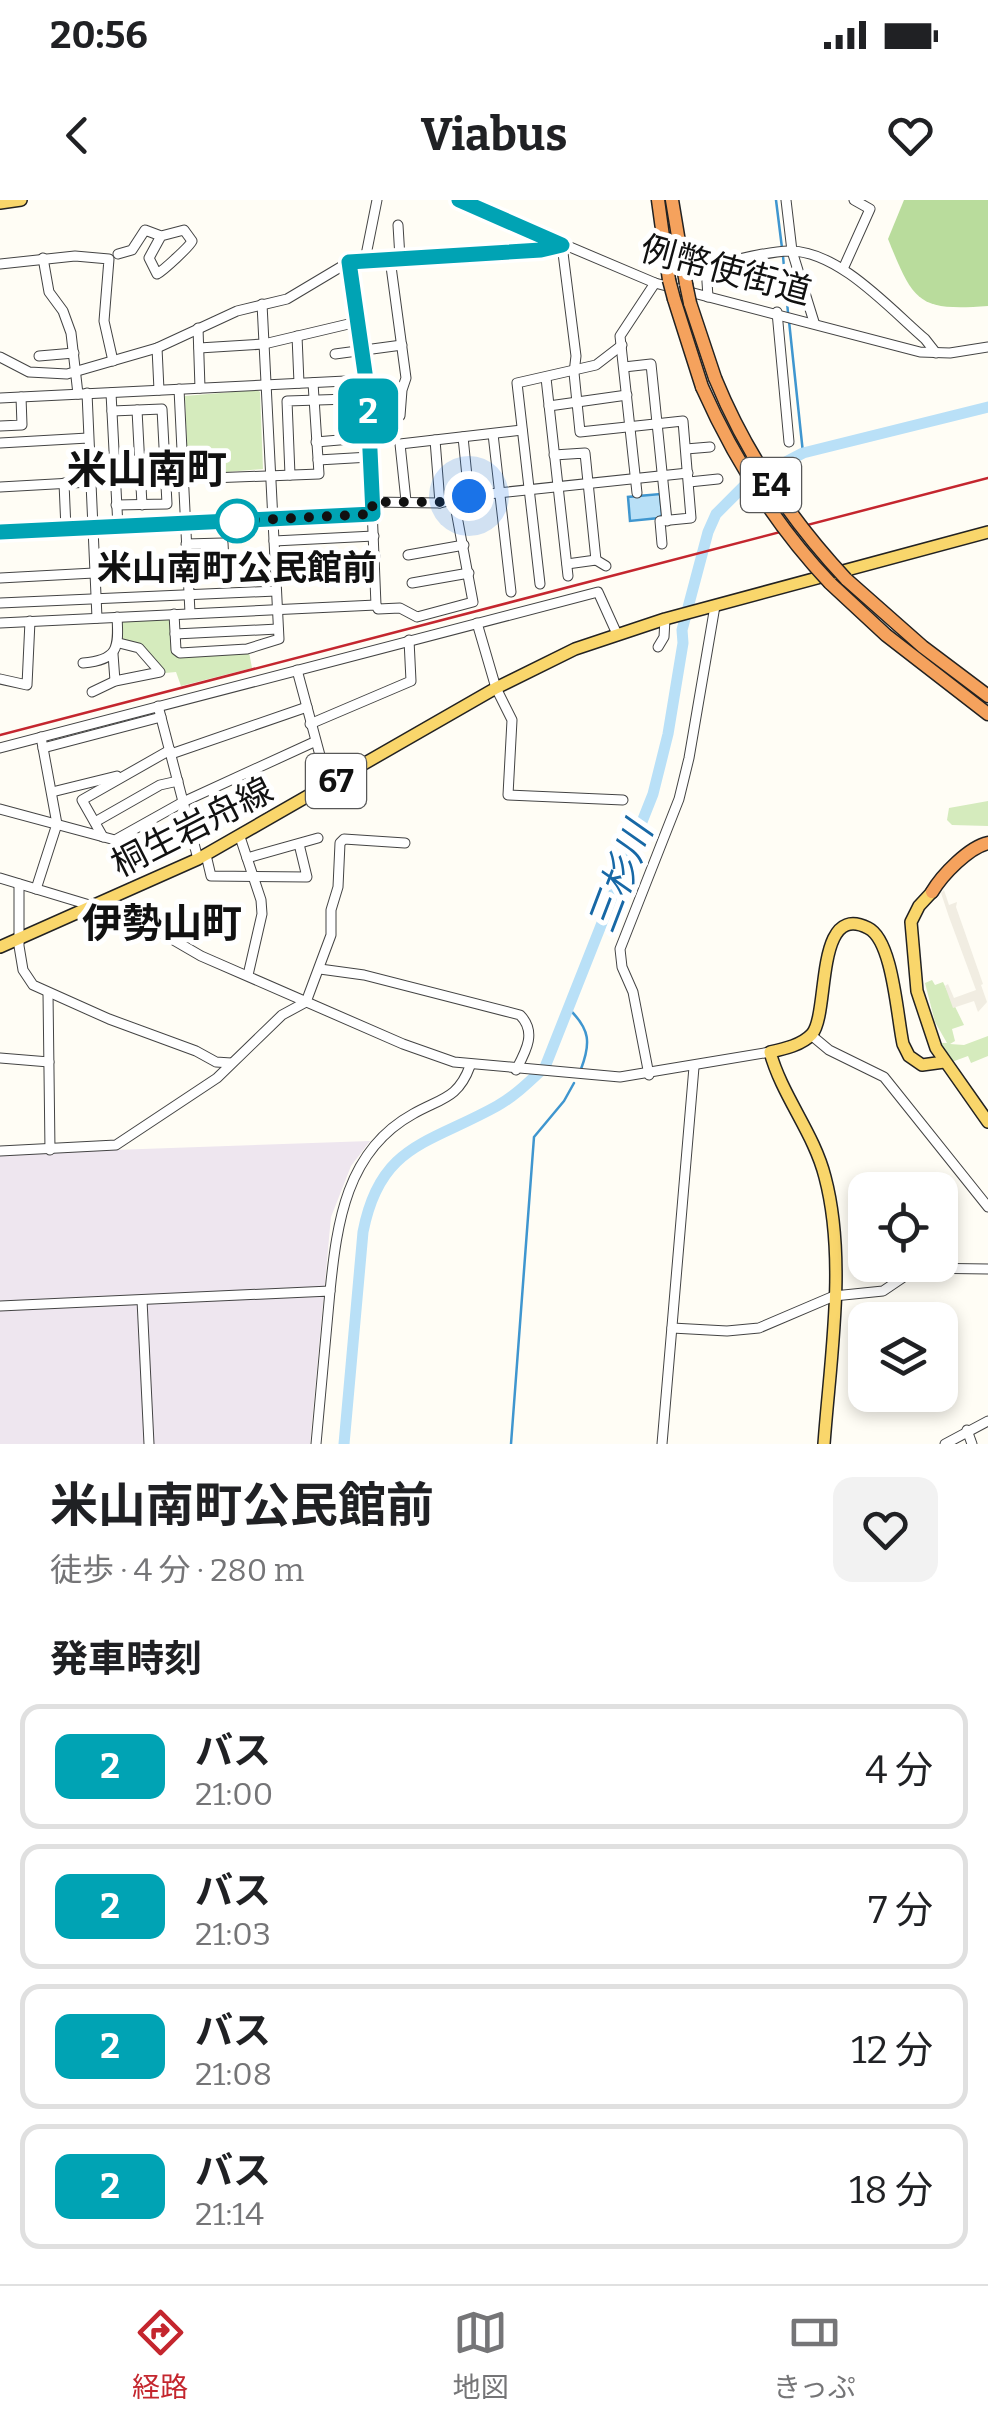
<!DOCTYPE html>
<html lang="ja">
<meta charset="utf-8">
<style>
body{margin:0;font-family:Bitter,"Noto Sans JP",serif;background:#f2f2f2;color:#202124;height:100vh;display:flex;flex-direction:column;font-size:38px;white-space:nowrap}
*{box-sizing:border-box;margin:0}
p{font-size:32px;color:#757577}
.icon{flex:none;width:55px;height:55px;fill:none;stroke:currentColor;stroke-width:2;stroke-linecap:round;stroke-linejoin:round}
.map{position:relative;height:1244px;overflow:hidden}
.side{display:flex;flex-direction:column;background:#fff;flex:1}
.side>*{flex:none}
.badge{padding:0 20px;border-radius:15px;font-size:35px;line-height:65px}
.buttons{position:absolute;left:848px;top:972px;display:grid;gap:20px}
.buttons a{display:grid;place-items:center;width:110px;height:110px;border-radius:20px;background:#fff;box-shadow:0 5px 15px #0003;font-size:50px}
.you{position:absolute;width:50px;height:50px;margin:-25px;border:8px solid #fff;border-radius:50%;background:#1a73e8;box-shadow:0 0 0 15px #1a73e833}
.map>.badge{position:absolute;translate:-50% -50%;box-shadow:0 0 0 5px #fff}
h2{padding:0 50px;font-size:38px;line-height:90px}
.round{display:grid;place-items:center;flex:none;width:105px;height:105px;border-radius:20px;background:#f2f2f2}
.summary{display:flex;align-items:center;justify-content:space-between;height:170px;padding:0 50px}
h1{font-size:48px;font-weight:700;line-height:75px}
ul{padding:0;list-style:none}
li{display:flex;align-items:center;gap:30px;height:125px;margin:0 20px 15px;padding:0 30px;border:5px solid #e0e0e0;border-radius:20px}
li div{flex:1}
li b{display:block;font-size:38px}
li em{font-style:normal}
li .badge{min-width:110px;font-weight:700;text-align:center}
.status{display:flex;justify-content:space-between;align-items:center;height:70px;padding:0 50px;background:#fff;direction:ltr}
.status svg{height:28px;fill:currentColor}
header{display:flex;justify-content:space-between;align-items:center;height:130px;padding:0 50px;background:#fff;font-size:45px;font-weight:700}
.menu{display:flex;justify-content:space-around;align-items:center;height:140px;border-top:2px solid #e0e0e0;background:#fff;font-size:28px;color:#757577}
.menu a{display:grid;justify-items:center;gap:5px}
.menu .on{color:#c4262e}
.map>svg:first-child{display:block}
.industrial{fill:#eee6ef}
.green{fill:#d5ebbd}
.forest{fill:#b9dc9c}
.plaza{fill:#f1ede2}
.water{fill:#b9e0f7;stroke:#3f96cf;stroke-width:2.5}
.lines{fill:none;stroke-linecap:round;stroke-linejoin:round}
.stream{stroke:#3f96cf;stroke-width:2.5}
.river{stroke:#b9e0f7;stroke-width:11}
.minor-casing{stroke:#444;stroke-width:11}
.major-casing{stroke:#222;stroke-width:14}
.highway-casing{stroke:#222;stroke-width:15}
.minor{stroke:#fff;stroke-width:9}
.major{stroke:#f9d66b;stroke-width:11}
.highway{stroke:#f5a25d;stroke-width:12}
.rail{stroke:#c4262e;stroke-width:2.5}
.highway-bridge-casing{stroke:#222;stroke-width:15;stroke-linecap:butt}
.highway-bridge{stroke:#f5a25d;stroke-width:12}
.line-casing{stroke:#fff;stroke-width:22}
.line{stroke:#00a3b4;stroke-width:15}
.walk{stroke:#111;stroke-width:10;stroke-dasharray:0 18}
.stop-dot{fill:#fff;stroke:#00a3b4;stroke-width:5}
.labels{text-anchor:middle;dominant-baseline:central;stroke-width:10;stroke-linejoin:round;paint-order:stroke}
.shield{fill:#fff;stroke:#585858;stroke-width:2.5}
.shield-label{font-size:32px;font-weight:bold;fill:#111}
.street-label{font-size:35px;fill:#111;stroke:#fff}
.stop-label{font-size:35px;font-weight:bold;fill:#111;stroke:#fff}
.water-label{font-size:38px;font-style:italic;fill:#1768a6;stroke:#fff}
.quarter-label{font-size:40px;font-weight:bold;fill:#111;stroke:#fff}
</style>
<div class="status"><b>20:56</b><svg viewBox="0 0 49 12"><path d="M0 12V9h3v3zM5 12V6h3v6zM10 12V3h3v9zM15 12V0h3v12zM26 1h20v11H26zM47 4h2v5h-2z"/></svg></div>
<header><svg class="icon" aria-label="back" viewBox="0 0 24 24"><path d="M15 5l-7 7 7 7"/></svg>Viabus<svg class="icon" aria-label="heart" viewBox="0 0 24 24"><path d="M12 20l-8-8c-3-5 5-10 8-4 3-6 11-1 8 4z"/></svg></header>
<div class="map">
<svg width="988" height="1244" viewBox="0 0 988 1244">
<rect width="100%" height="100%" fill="#fffdf5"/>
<!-- industrial -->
<polygon class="industrial" points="370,941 351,966 331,1017 310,1244 0,1244 0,954"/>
<!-- green -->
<g class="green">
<polygon points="257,190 260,192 263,269 192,275 188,271 185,196"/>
<polygon points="172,419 175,456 249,452 252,468 181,486 176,472 165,473 140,446 120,438 119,420"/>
<polygon points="988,601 988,626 952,625 947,620 949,608"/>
<polygon points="932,780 935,785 943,782 964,825 952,829 955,841 950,844 964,845 988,836 988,856 971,863 968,856 949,863 941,843 947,843 935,822 925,783"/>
</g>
<!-- forest -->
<path class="forest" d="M904,0H988V106C918,111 914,103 888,39Z"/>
<!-- plaza -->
<polygon class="plaza" points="944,690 949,705 957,702 956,707 983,784 981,785 987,802 978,812 974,801 953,808 945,786 948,784 954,798 976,790 949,717 941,693"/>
<!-- water -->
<polygon class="water" points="660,294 662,315 659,318 630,321 628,297"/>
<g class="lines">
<!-- stream -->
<g class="stream">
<polyline points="776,0 782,48"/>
<polyline points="783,56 788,113"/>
<polyline points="789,121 803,253"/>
<path d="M569,809C590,829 591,843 581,869"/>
<polyline points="511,1244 534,937 564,901 574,883"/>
</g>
<!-- river -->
<path class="river" d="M344,1244L363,1032C380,944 429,944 497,906C515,896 530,881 545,867L653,594L668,534L683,443L682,430L708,332L716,314L749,281L803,253L988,207"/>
<!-- minor casing -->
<g class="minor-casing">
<g id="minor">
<polyline points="459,0 655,83 920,152 950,153 988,147"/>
<polyline points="786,0 792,51 814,122"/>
<polyline points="398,25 400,58"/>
<polyline points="562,45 576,156 574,173 580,232 683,221 691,318 660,321 662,344"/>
<path d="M118,54L132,50L145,30L161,36L149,58L157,74C164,70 190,46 192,41L184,30L161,36"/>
<polyline points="43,58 49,92 63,111 71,133 78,194"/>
<polyline points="365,60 377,0"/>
<polyline points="349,62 367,187 376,405"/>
<polyline points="0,64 75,56 109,59 104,121 113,161"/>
<polyline points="843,69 870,9 854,0"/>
<path d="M708,97L706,67C733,61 762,52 790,51C839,51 890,109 925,139L936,153"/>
<polyline points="777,112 789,242"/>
<polyline points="198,128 200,188"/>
<polyline points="297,136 299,183"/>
<polyline points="157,148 159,190"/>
<polyline points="199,148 264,144 357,122"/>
<polyline points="335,154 402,145"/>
<polyline points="39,156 74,153"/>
<polyline points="0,157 29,172 67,174 157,148 237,111 287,99 349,62 541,50 562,45"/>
<polyline points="624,167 651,164 667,321"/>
<polyline points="546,178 568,376"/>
<polyline points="179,189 190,413"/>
<polyline points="87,193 97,418"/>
<polyline points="111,193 118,327"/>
<polyline points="0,198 366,180"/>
<polyline points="549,206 627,195"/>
<polyline points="137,210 142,305"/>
<polyline points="112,211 162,209 167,304 116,305"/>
<polyline points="369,224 383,224 400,216 402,190 406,178 390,59"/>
<polyline points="0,226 22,225 21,197"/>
<polyline points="493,234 511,392"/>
<polyline points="463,237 469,296"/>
<polyline points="435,240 440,303"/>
<polyline points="0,243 88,238"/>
<polyline points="686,249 710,247"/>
<polyline points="554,255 585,253 596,360"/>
<polyline points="318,260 370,257"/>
<polyline points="290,275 287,201 349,199 351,239 316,242"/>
<polyline points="184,279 319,274 313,183"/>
<polyline points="689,282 718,279"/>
<polyline points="64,283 66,329"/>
<polyline points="0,287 90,282"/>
<polyline points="637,293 620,136 655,83"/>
<polyline points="406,301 400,244 522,230"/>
<polyline points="372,302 440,303 469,296 688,273"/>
<polyline points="0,333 373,315"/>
<polyline points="274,341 374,336"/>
<polyline points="186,344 223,343 224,361 187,363"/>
<polyline points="408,355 464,345"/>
<polyline points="275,362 375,356"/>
<polyline points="567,364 596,360 606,366"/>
<polyline points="0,378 94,373"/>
<polyline points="412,383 469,373"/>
<polyline points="540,384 517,183 596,165 622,145"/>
<polyline points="0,403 276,391"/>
<polyline points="174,414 176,450 180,453 247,449 279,439 262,104"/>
<polyline points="0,423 376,405 378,409 400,408 417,417 473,402 454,300"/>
<polyline points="477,423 496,488 512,520 508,595 623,600"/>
<polyline points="175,434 278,429"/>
<polyline points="658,447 664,437 665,419"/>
<polyline points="113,454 115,481"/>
<path d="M83,463C118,460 119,448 117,417"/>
<polyline points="297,470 328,585"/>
<polyline points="0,479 27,485 30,421"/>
<polyline points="92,492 115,481 160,472 139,448 119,443"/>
<polyline points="158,506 198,659"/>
<polyline points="310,524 411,481 409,440"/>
<polyline points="0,548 598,392 617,434"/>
<polyline points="43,548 161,517"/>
<polyline points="171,554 307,507"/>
<polyline points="52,592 117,576"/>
<polyline points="0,609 115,640 183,602 314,542"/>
<polyline points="95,622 160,585 178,581"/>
<polyline points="103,637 82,600 170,550"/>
<polyline points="240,637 261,700 262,714 248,775"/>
<polyline points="206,655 211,676 307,677 299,644"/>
<polyline points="247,658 318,638"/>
<polyline points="0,678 96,707 158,731 201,756 403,844 454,862 620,877 770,852"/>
<polyline points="19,684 19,746 23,770 33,785 109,819 196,851 216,862 231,863"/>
<polyline points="36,689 57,624 41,537"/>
<path d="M320,769L364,775L520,815C537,832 526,851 516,870"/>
<polyline points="48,793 50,950"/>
<polyline points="811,835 829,850 884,877 988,1007"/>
<polyline points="0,858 49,862"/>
<polyline points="649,875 633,792 622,767 620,749 679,599 689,558 715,406"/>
<polyline points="0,951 116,945 217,878 282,815 306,802 331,735 331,710 338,687 340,643 344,639 405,643"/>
<path d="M330,1091C337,1023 346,951 413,914C441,898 458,899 470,866"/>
<polyline points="142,1100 149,1244"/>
<polyline points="0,1106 330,1091 316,1244"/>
<polyline points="672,1128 727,1131 759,1128 834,1096 883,1091 917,1068 988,1069"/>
<polyline points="967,1230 972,1244"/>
<polyline points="662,1244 694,867"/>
<polyline points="945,1244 988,1221"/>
</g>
</g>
<!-- major casing -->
<g class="major-casing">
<g id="major">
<polyline points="0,3 21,0"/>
<polyline points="932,692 919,706 911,722 917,791 936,848 988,922"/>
<polyline points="0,747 198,659 496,488 575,449 665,419 988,332"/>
<path d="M824,1244C830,1160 847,1060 825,977C814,933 782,896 770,852C784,849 802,845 812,834C830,813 814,701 868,728C893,740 897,817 903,844L909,856L922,865L944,862"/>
</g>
</g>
<!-- highway casing -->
<g class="highway-casing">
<g id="highway">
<polyline points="658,0 669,80"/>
<polyline points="672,0 686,84"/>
<polyline points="674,99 702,187"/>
<polyline points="690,103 715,178"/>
<polyline points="846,379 923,447 988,496"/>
<polyline points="830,383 886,435 988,514"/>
<path d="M932,692C942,675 969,647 988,643"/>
</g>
</g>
<!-- minor -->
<use href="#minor" class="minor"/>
<!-- major -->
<use href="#major" class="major"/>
<!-- highway -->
<use href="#highway" class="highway"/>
<!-- rail -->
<polyline class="rail" points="0,535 988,278"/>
<!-- highway-bridge casing -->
<g class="highway-bridge-casing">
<g id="highway-bridge">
<polyline points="669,80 674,99"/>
<polyline points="686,84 690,103"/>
<path d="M715,178C746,254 790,319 846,379"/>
<path d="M702,187C734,259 775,325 830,383"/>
</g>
</g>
<!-- highway-bridge -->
<use href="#highway-bridge" class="highway-bridge"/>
</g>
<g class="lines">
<!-- line casing -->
<g class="line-casing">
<polyline id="line" points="0,332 373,314 367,187 349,62 541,50 562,45 459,0"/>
</g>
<!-- line -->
<use href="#line" class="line"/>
<!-- walk -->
<polyline class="walk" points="237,321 373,314 372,302 440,302 469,296"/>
</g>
<!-- markers -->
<circle class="stop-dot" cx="237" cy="321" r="20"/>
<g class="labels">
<!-- shield labels -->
<g class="shield">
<rect x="741" y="258" width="60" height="54" rx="8"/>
<rect x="306" y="554" width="60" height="54" rx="8"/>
</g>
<g class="shield-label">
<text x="771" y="285">E4</text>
<text x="336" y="581">67</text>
</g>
<!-- street labels -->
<g class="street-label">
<text transform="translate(726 70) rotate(15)">例幣使街道</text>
<text transform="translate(192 627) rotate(-27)">桐生岩舟線</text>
</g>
<!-- stop labels -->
<g class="stop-label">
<text x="237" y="368">米山南町公民館前</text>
</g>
<!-- water labels -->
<g class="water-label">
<text transform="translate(620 677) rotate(-69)">三杉川</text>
</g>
<!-- quarter labels -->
<g class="quarter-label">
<text x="147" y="270">米山南町</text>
<text x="162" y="724">伊勢山町</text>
</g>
</g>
</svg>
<div class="buttons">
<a><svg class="icon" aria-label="locate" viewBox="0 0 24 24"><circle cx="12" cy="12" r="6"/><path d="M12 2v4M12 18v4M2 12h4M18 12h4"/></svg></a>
<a><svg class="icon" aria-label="layers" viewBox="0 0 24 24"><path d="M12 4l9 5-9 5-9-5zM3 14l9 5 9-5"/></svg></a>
</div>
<div class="you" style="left:469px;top:296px"></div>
<b class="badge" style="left:368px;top:211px;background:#00a3b4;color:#fff">2</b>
</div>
<section class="side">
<div class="summary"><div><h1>米山南町公民館前</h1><p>徒歩 · 4 分 · 280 m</p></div><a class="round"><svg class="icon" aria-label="heart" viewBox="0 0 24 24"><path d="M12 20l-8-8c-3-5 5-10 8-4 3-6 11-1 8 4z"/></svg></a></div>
<h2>発車時刻</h2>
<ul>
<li><span class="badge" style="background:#00a3b4;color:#fff">2</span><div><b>バス</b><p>21:00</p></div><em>4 分</em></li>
<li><span class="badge" style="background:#00a3b4;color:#fff">2</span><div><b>バス</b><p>21:03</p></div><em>7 分</em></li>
<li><span class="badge" style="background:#00a3b4;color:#fff">2</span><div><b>バス</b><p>21:08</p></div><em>12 分</em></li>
<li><span class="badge" style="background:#00a3b4;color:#fff">2</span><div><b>バス</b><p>21:14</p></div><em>18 分</em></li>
</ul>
</section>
<nav class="menu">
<a class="on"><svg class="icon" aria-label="directions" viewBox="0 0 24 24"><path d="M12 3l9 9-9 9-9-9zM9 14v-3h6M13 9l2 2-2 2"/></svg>経路</a>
<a><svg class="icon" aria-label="map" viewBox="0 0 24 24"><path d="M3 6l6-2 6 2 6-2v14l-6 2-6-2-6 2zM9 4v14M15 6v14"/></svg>地図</a>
<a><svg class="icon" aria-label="tickets" viewBox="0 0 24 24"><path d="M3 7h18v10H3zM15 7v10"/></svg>きっぷ</a>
</nav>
